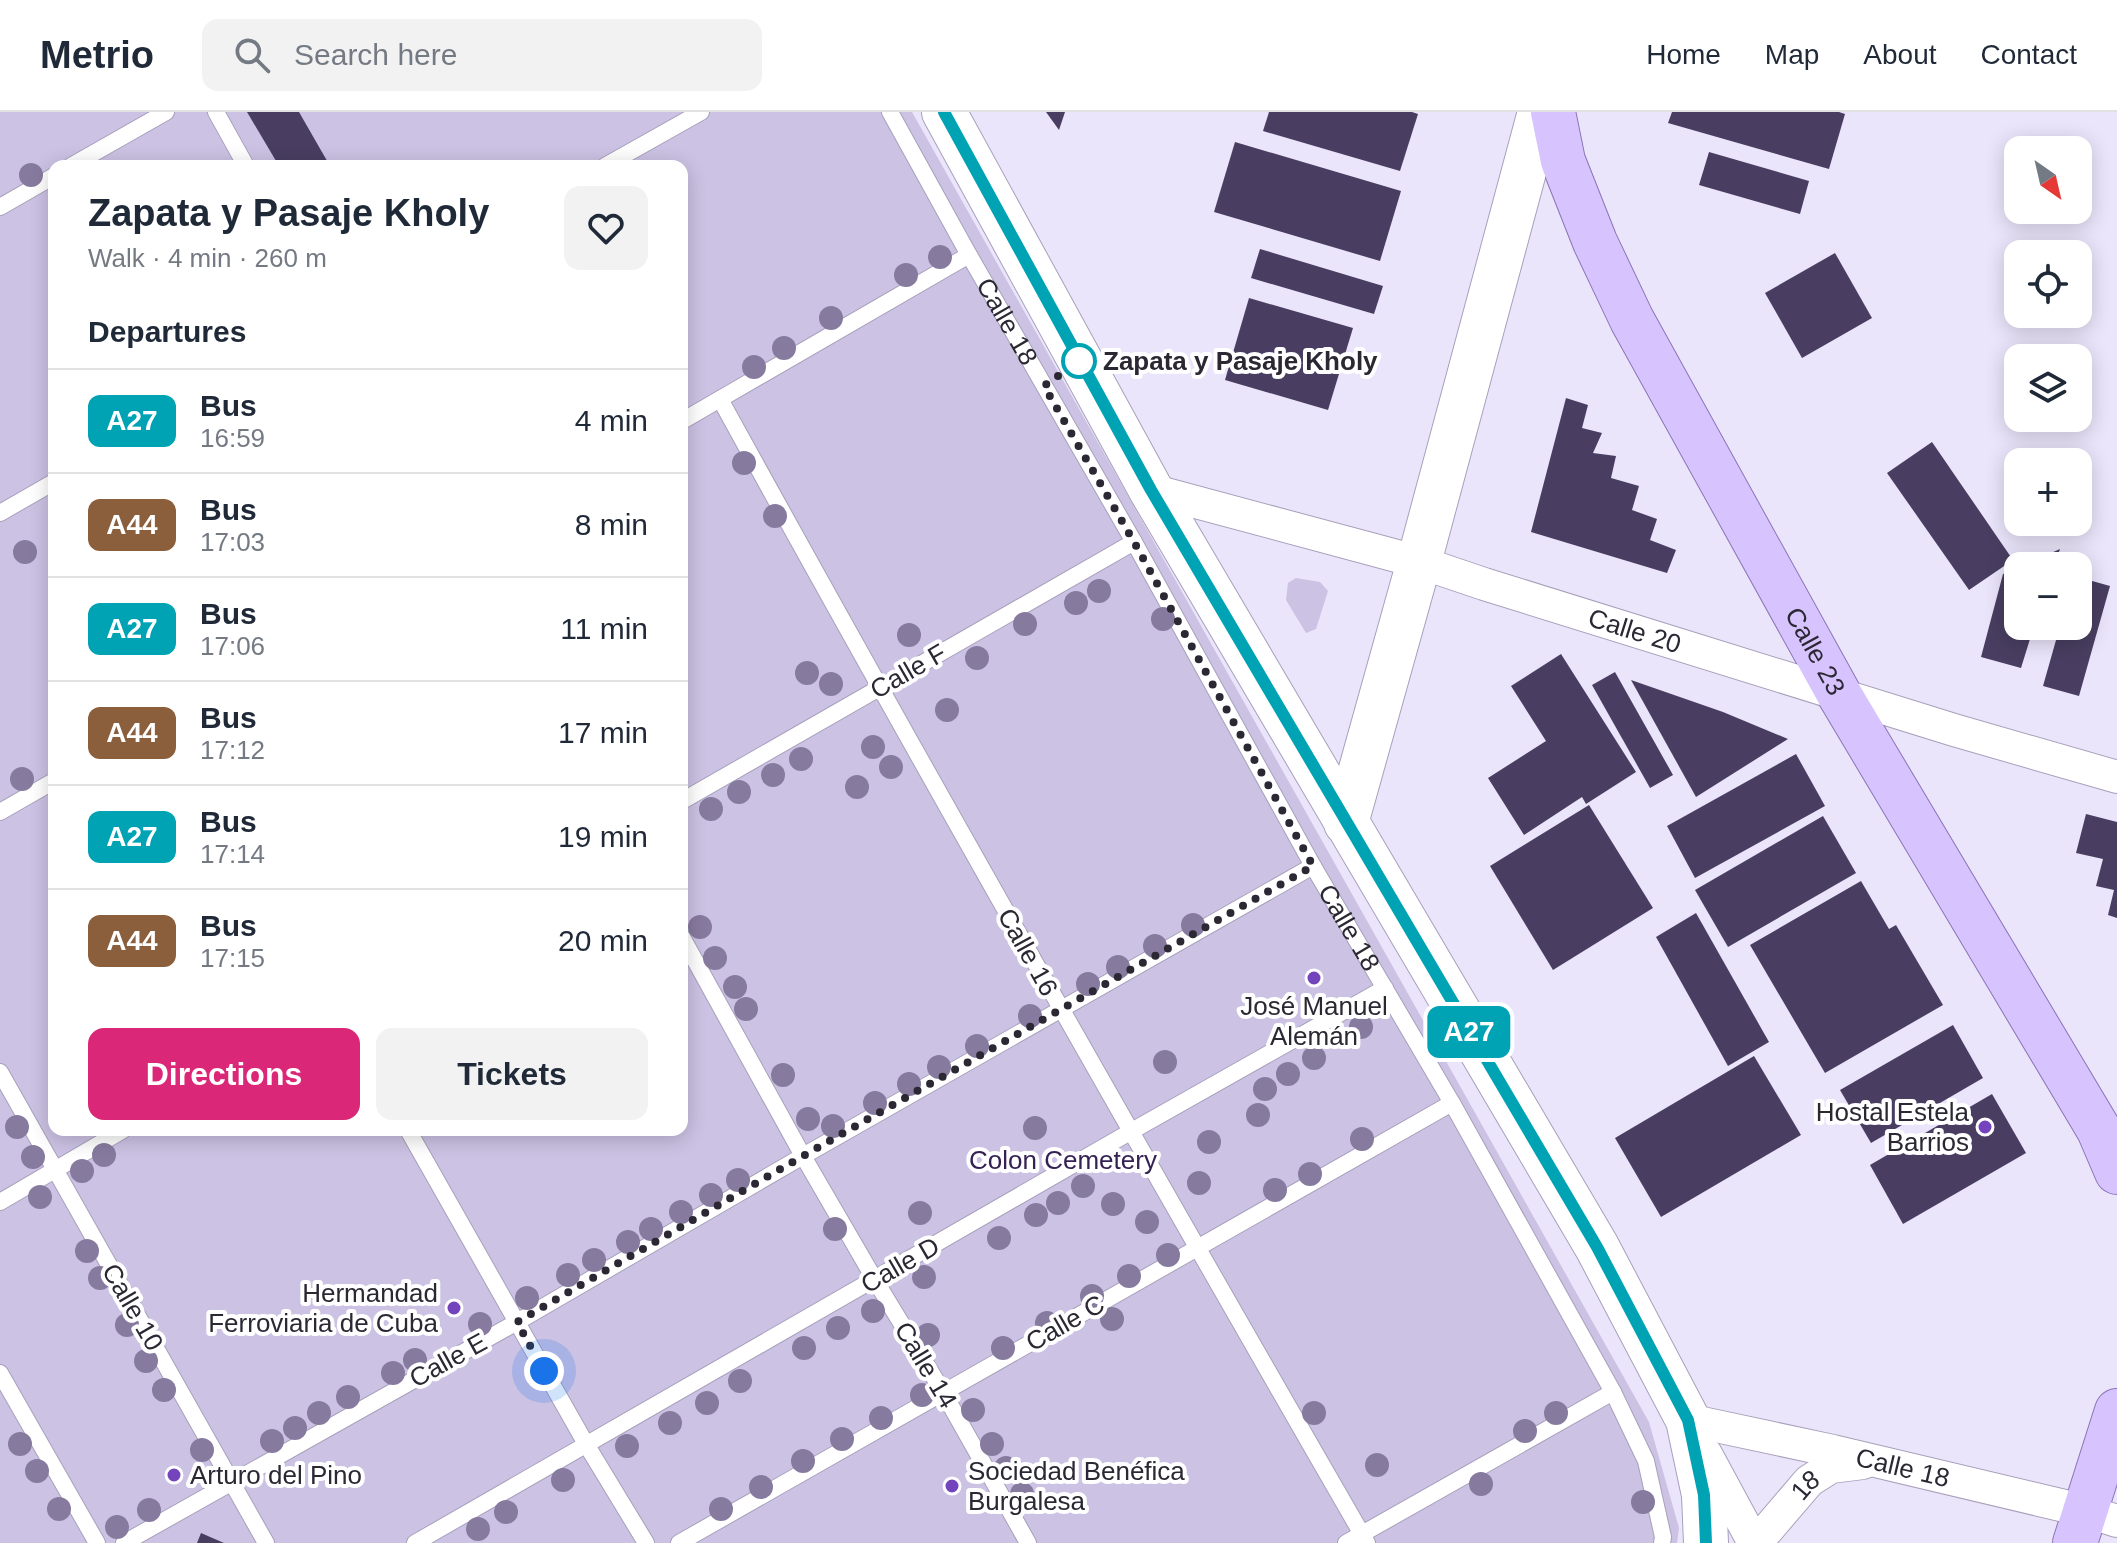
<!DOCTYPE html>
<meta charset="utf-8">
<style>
body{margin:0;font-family:Arial,sans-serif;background:#f2f2f3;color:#1f2937;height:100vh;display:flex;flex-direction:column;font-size:30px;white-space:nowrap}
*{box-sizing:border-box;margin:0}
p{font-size:26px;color:#747a83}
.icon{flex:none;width:44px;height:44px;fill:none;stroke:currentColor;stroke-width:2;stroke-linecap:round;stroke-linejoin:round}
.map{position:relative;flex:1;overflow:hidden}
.side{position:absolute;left:48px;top:48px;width:640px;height:976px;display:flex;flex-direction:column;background:#fff;border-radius:16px;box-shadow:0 4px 20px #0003}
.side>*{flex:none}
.badge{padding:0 16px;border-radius:12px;font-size:28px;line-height:52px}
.needle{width:52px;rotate:146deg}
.tools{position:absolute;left:2004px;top:24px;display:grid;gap:16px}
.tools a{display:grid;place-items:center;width:88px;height:88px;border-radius:16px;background:#fff;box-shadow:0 4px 20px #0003;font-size:40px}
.you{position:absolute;width:40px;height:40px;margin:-20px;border:6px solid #fff;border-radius:50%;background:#1a73e8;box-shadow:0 0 0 12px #1a73e833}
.map>.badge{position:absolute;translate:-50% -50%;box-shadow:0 0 0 4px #fff}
h2{padding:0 40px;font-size:30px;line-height:72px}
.round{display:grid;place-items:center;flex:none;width:84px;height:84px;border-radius:16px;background:#f2f2f3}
.overview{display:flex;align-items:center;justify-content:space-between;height:136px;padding:0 40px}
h1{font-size:38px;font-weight:700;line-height:60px}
.action{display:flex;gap:16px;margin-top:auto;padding:16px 40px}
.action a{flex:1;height:92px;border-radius:16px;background:#db2777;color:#fff;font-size:32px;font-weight:700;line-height:92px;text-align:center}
.action a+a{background:#f2f2f3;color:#1f2937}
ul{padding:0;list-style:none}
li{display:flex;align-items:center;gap:24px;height:104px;padding:0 40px;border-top:2px solid #e0e1e3}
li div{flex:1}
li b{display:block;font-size:30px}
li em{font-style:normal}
li .badge{min-width:88px;font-weight:700;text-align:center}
header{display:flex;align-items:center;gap:48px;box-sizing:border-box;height:112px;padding:0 40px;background:#fff;border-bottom:2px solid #e0e1e3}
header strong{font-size:38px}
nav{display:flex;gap:44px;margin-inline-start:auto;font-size:28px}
.search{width:560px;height:72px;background:#f2f2f3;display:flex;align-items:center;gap:20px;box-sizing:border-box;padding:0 28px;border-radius:16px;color:#747a83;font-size:30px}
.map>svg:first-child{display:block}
.green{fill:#ccc2e4;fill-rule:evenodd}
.building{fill:#493e61}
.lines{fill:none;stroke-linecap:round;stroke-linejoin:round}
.service-casing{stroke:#a8a0bb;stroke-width:18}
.minor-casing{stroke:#a8a0bb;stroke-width:34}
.secondary-casing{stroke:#a8a0bb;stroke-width:46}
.primary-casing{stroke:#8a74b6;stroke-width:46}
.service{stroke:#fff;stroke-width:16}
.minor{stroke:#fff;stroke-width:32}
.secondary{stroke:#fff;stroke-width:44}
.primary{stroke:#d7c4fe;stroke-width:44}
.tree{fill:#877a9f}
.line-casing{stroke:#fff;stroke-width:18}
.line{stroke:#00a3b4;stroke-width:12}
.walk{stroke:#2b2833;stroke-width:8;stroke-dasharray:0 14.4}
.stop-dot{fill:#fff;stroke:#00a3b4;stroke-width:4}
.poi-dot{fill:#7444bc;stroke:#fff;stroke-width:3}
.labels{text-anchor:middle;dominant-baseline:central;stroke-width:8;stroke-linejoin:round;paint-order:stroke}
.street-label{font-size:26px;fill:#2b2833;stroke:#fff}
.stop-label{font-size:26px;font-weight:bold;fill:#2b2833;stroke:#fff;text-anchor:start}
.poi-label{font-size:26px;fill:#2b2833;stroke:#fff;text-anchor:end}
.park-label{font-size:26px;fill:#352254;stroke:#fff}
</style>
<header>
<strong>Metrio</strong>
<div class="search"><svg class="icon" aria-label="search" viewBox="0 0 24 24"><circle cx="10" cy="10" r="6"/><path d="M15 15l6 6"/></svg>Search here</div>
<nav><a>Home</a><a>Map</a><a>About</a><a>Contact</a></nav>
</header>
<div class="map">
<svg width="2117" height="1431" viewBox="0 0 2117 1431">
<rect width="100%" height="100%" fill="#ebe5fb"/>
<!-- green -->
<g class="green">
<path d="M0,0H912L1649,1310L1679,1416L1677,1431H0ZM54,54H682V1018H54Z"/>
<polygon points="1296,466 1320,470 1328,479 1316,517 1306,521 1286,488 1288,471"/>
</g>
<!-- building -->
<g class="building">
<polygon points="247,0 299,0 330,54 279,54"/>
<polygon points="1046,0 1065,0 1059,18"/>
<polygon points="1269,0 1412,0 1418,2 1400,59 1263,19"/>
<polygon points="1672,0 1839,0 1845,2 1829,57 1668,11"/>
<polygon points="1235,30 1401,79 1380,149 1214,100"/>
<polygon points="1709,40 1809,69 1800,102 1699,73"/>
<polygon points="1260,137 1383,174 1374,202 1251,166"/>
<polygon points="1835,141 1872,206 1802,246 1765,181"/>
<polygon points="1249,186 1353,216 1328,298 1225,268"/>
<polygon points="1566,286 1588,293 1582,316 1602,321 1593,341 1616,344 1611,366 1639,374 1632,398 1657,407 1650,428 1676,438 1667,461 1531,420"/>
<polygon points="1932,330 2013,448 1969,478 1887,361"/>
<polygon points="2060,437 2054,454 2022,454"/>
<polygon points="2018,456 2018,514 2034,514 2021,556 1981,545 2003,462"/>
<polygon points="2078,465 2110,474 2079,584 2043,574 2060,514 2078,514"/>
<polygon points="1561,542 1636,660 1586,692 1582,685 1524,723 1488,666 1546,629 1511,574"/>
<polygon points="1615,560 1673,663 1650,676 1592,573"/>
<polygon points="1631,568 1723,600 1788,627 1696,685"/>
<polygon points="1796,642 1825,694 1695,766 1667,714"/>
<polygon points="1589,693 1653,796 1553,858 1490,754"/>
<polygon points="2086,702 2117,710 2117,806 2108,803 2114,778 2096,774 2103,747 2076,741"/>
<polygon points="1823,704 1856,761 1728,835 1695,778"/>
<polygon points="1861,769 1889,817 1896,813 1943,893 1825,961 1750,833"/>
<polygon points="1696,801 1769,930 1728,954 1656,825"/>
<polygon points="1953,913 1983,966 1871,1031 1840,978"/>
<polygon points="1754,944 1801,1023 1661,1105 1615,1026"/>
<polygon points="1992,982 2026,1041 1903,1112 1870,1053"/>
<polygon points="201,1421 224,1431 197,1431"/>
</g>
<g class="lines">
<!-- service casing -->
<g class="service-casing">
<g id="service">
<polyline points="216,0 246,54"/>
<path id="s1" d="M890,0L969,143L1134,430L1313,754L1452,991L1613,1280L1646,1349L1663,1425L1662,1431"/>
<polyline points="71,54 166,0"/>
<polyline points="605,54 701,0"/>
<polyline points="0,95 54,64"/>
<path d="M720,287C931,671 1148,1051 1367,1431"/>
<polyline points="682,309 969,143"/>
<polyline points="0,401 54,370"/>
<polyline points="682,689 1134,430"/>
<polyline points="0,700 54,669"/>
<polyline points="682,825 803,1044 875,1168 943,1280 1028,1431"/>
<polyline points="0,960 266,1431"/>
<polyline points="408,1018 586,1332 646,1431"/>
<polyline points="0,1090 123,1018"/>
<polyline points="0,1261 97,1431"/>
<polyline points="124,1431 517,1210 803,1044 1313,754"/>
<polyline points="415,1431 1130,1020 1385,876"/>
<polyline points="679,1431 1452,991"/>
<polyline points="1346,1431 1613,1280"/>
</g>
</g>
<!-- minor casing -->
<g class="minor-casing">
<g id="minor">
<path id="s2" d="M1151,378L1419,450L1484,472L1954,618L2117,665"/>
<path id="s3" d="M1688,1308L1833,1339L2086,1399L2117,1409"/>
<polyline points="1706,1342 1754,1431"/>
<path id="s4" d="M1756,1431L1809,1369L1831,1355L1863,1351"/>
</g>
</g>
<!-- secondary casing -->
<g class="secondary-casing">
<g id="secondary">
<polyline points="944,0 1151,378 1597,1135 1688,1308 1704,1383 1706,1431"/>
<polyline points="1346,711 1419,450 1540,0"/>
</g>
</g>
<!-- primary casing -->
<g class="primary-casing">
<g id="primary">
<path id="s5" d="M1553,0L1563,49L1595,130L1632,208L1839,582L2099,1018L2117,1060"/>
<polyline points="2075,1431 2117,1299"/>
</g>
</g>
<!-- service -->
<use href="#service" class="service"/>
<!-- minor -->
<use href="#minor" class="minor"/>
<!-- secondary -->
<use href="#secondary" class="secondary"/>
<!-- primary -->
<use href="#primary" class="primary"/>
</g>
<!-- trees -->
<g class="tree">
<circle cx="31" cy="63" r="12"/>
<circle cx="940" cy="145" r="12"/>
<circle cx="906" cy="163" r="12"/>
<circle cx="831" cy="206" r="12"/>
<circle cx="784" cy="236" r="12"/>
<circle cx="754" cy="255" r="12"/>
<circle cx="744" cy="351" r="12"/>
<circle cx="775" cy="404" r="12"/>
<circle cx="25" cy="440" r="12"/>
<circle cx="1099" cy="479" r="12"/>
<circle cx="1076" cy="491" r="12"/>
<circle cx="1163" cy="507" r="12"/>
<circle cx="1025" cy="512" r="12"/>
<circle cx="909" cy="523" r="12"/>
<circle cx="977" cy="546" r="12"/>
<circle cx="807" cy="561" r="12"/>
<circle cx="831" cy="572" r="12"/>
<circle cx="947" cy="598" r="12"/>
<circle cx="873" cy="635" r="12"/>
<circle cx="801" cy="647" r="12"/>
<circle cx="891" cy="655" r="12"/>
<circle cx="773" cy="663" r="12"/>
<circle cx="22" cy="667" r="12"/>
<circle cx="857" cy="675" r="12"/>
<circle cx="739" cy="680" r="12"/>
<circle cx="711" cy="697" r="12"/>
<circle cx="1193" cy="813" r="12"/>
<circle cx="700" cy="815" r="12"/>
<circle cx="1155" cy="834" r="12"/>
<circle cx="715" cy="846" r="12"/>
<circle cx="1118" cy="855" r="12"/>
<circle cx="1088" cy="872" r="12"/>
<circle cx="735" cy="875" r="12"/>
<circle cx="746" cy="897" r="12"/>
<circle cx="1030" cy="904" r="12"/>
<circle cx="1361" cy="915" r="12"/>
<circle cx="977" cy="934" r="12"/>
<circle cx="1314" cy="946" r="12"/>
<circle cx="1165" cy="950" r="12"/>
<circle cx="939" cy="955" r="12"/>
<circle cx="1288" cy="962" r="12"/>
<circle cx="783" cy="963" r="12"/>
<circle cx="909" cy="972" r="12"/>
<circle cx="1265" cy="977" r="12"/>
<circle cx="875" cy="991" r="12"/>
<circle cx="1258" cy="1003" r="12"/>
<circle cx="808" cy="1007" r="12"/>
<circle cx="833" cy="1014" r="12"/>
<circle cx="17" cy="1015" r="12"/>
<circle cx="1035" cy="1016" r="12"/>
<circle cx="1362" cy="1027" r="12"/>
<circle cx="1209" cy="1030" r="12"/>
<circle cx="104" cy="1043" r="12"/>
<circle cx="33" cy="1045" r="12"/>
<circle cx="82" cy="1059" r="12"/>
<circle cx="1310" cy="1062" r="12"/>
<circle cx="738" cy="1068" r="12"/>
<circle cx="1199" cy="1071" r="12"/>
<circle cx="1083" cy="1074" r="12"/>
<circle cx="1275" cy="1078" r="12"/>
<circle cx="711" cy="1083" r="12"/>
<circle cx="40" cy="1085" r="12"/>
<circle cx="1058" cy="1091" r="12"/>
<circle cx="1113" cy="1092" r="12"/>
<circle cx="681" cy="1100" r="12"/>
<circle cx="920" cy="1101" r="12"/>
<circle cx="1036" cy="1103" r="12"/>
<circle cx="1147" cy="1110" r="12"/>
<circle cx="651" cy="1117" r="12"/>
<circle cx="835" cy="1117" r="12"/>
<circle cx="999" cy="1126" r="12"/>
<circle cx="628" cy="1130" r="12"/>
<circle cx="87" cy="1139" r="12"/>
<circle cx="1168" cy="1143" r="12"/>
<circle cx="594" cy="1148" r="12"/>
<circle cx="568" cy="1163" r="12"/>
<circle cx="1129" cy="1164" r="12"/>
<circle cx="924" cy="1165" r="12"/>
<circle cx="100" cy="1166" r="12"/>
<circle cx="1092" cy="1184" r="12"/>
<circle cx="527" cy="1186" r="12"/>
<circle cx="873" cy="1199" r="12"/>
<circle cx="1112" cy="1207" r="12"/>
<circle cx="1047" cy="1211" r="12"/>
<circle cx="480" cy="1212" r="12"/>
<circle cx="127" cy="1213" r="12"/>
<circle cx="838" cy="1216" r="12"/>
<circle cx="928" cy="1223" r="12"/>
<circle cx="804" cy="1236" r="12"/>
<circle cx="1003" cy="1236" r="12"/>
<circle cx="415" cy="1248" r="12"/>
<circle cx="146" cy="1249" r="12"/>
<circle cx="393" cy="1261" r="12"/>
<circle cx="740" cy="1269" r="12"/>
<circle cx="164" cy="1278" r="12"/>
<circle cx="922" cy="1283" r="12"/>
<circle cx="348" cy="1285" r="12"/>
<circle cx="707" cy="1291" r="12"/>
<circle cx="973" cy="1298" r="12"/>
<circle cx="319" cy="1301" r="12"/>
<circle cx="1314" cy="1301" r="12"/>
<circle cx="1556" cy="1301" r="12"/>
<circle cx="881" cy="1306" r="12"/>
<circle cx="670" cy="1311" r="12"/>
<circle cx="295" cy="1316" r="12"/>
<circle cx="1525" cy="1319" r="12"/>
<circle cx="842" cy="1327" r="12"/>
<circle cx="272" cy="1329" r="12"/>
<circle cx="20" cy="1332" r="12"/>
<circle cx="992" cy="1332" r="12"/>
<circle cx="627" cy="1334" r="12"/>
<circle cx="202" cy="1338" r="12"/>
<circle cx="803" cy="1349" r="12"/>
<circle cx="1377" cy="1353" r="12"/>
<circle cx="1006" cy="1356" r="12"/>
<circle cx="37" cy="1359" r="12"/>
<circle cx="563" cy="1368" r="12"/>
<circle cx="1481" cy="1372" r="12"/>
<circle cx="761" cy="1375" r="12"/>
<circle cx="1022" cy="1382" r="12"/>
<circle cx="1643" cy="1390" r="12"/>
<circle cx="59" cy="1397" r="12"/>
<circle cx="721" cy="1397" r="12"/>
<circle cx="149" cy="1398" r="12"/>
<circle cx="506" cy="1400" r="12"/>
<circle cx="117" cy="1415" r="12"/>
<circle cx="478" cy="1417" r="12"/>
</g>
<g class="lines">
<!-- line casing -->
<g class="line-casing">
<polyline id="line" points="944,0 1151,378 1597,1135 1688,1308 1704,1383 1706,1431"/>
</g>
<!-- line -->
<use href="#line" class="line"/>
<!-- walk -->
<polyline class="walk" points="544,1259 517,1210 803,1044 1313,754 1134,430 1044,274 1079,249"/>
</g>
<!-- markers -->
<circle class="stop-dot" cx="1079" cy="249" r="16"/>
<g class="poi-dot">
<circle cx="1314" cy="866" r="8"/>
<circle cx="1985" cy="1015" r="8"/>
<circle cx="454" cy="1196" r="8"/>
<circle cx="174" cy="1363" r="8"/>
<circle cx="952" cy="1374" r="8"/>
</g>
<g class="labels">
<!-- street labels -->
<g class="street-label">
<text stroke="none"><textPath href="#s1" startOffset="240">Calle 18</textPath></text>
<text stroke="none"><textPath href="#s2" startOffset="504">Calle 20</textPath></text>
<text stroke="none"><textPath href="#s5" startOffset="602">Calle 23</textPath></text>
<text transform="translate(908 559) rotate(-30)">Calle F</text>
<text stroke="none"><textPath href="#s1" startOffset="936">Calle 18</textPath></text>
<text transform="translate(1028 840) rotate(61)">Calle 16</text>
<text transform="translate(900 1153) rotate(-30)">Calle D</text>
<text transform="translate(133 1195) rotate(60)">Calle 10</text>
<text transform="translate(1065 1211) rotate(-30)">Calle C</text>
<text transform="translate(448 1248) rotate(-29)">Calle E</text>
<text transform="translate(926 1253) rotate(59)">Calle 14</text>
<text stroke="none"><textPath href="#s3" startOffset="220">Calle 18</textPath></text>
<text stroke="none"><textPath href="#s4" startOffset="76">18</textPath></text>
</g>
<!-- stop labels -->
<g class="stop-label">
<text x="1103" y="249">Zapata y Pasaje Kholy</text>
</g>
<!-- poi labels -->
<g class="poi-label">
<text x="1314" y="894" text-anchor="middle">José Manuel<tspan x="1314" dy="30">Alemán</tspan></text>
<text x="1969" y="1000">Hostal Estela<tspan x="1969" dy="30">Barrios</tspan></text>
<text x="438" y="1181">Hermandad<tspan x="438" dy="30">Ferroviaria de Cuba</tspan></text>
<text x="968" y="1359" text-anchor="start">Sociedad Benéfica<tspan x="968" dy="30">Burgalesa</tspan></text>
<text x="190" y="1363" text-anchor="start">Arturo del Pino</text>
</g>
<!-- park labels -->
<g class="park-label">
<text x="1063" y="1048">Colon Cemetery</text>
</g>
</g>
</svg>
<div class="tools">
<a><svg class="needle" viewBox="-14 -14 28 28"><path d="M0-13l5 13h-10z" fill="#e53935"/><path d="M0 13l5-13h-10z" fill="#747a83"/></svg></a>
<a><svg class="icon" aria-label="locate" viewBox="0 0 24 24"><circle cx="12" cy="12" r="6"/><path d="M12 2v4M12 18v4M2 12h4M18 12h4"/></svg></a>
<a><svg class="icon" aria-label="layers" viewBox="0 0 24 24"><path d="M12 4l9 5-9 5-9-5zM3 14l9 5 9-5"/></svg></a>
<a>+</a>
<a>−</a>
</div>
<div class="you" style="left:544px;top:1259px"></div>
<b class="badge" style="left:1469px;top:920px;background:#00a3b4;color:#fff">A27</b>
<section class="side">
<div class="overview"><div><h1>Zapata y Pasaje Kholy</h1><p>Walk · 4 min · 260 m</p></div><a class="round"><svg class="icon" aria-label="heart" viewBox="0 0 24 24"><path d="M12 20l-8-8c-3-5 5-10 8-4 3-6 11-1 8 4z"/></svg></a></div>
<h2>Departures</h2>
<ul>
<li><span class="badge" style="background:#00a3b4;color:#fff">A27</span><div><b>Bus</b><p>16:59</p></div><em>4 min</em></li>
<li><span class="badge" style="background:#8b5e3c;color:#fff">A44</span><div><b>Bus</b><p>17:03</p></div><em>8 min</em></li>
<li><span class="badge" style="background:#00a3b4;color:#fff">A27</span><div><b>Bus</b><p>17:06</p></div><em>11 min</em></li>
<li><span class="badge" style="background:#8b5e3c;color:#fff">A44</span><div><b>Bus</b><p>17:12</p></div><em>17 min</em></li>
<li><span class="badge" style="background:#00a3b4;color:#fff">A27</span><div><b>Bus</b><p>17:14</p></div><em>19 min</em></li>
<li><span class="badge" style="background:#8b5e3c;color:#fff">A44</span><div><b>Bus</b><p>17:15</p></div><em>20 min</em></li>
</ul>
<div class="action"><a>Directions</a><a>Tickets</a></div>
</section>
</div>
